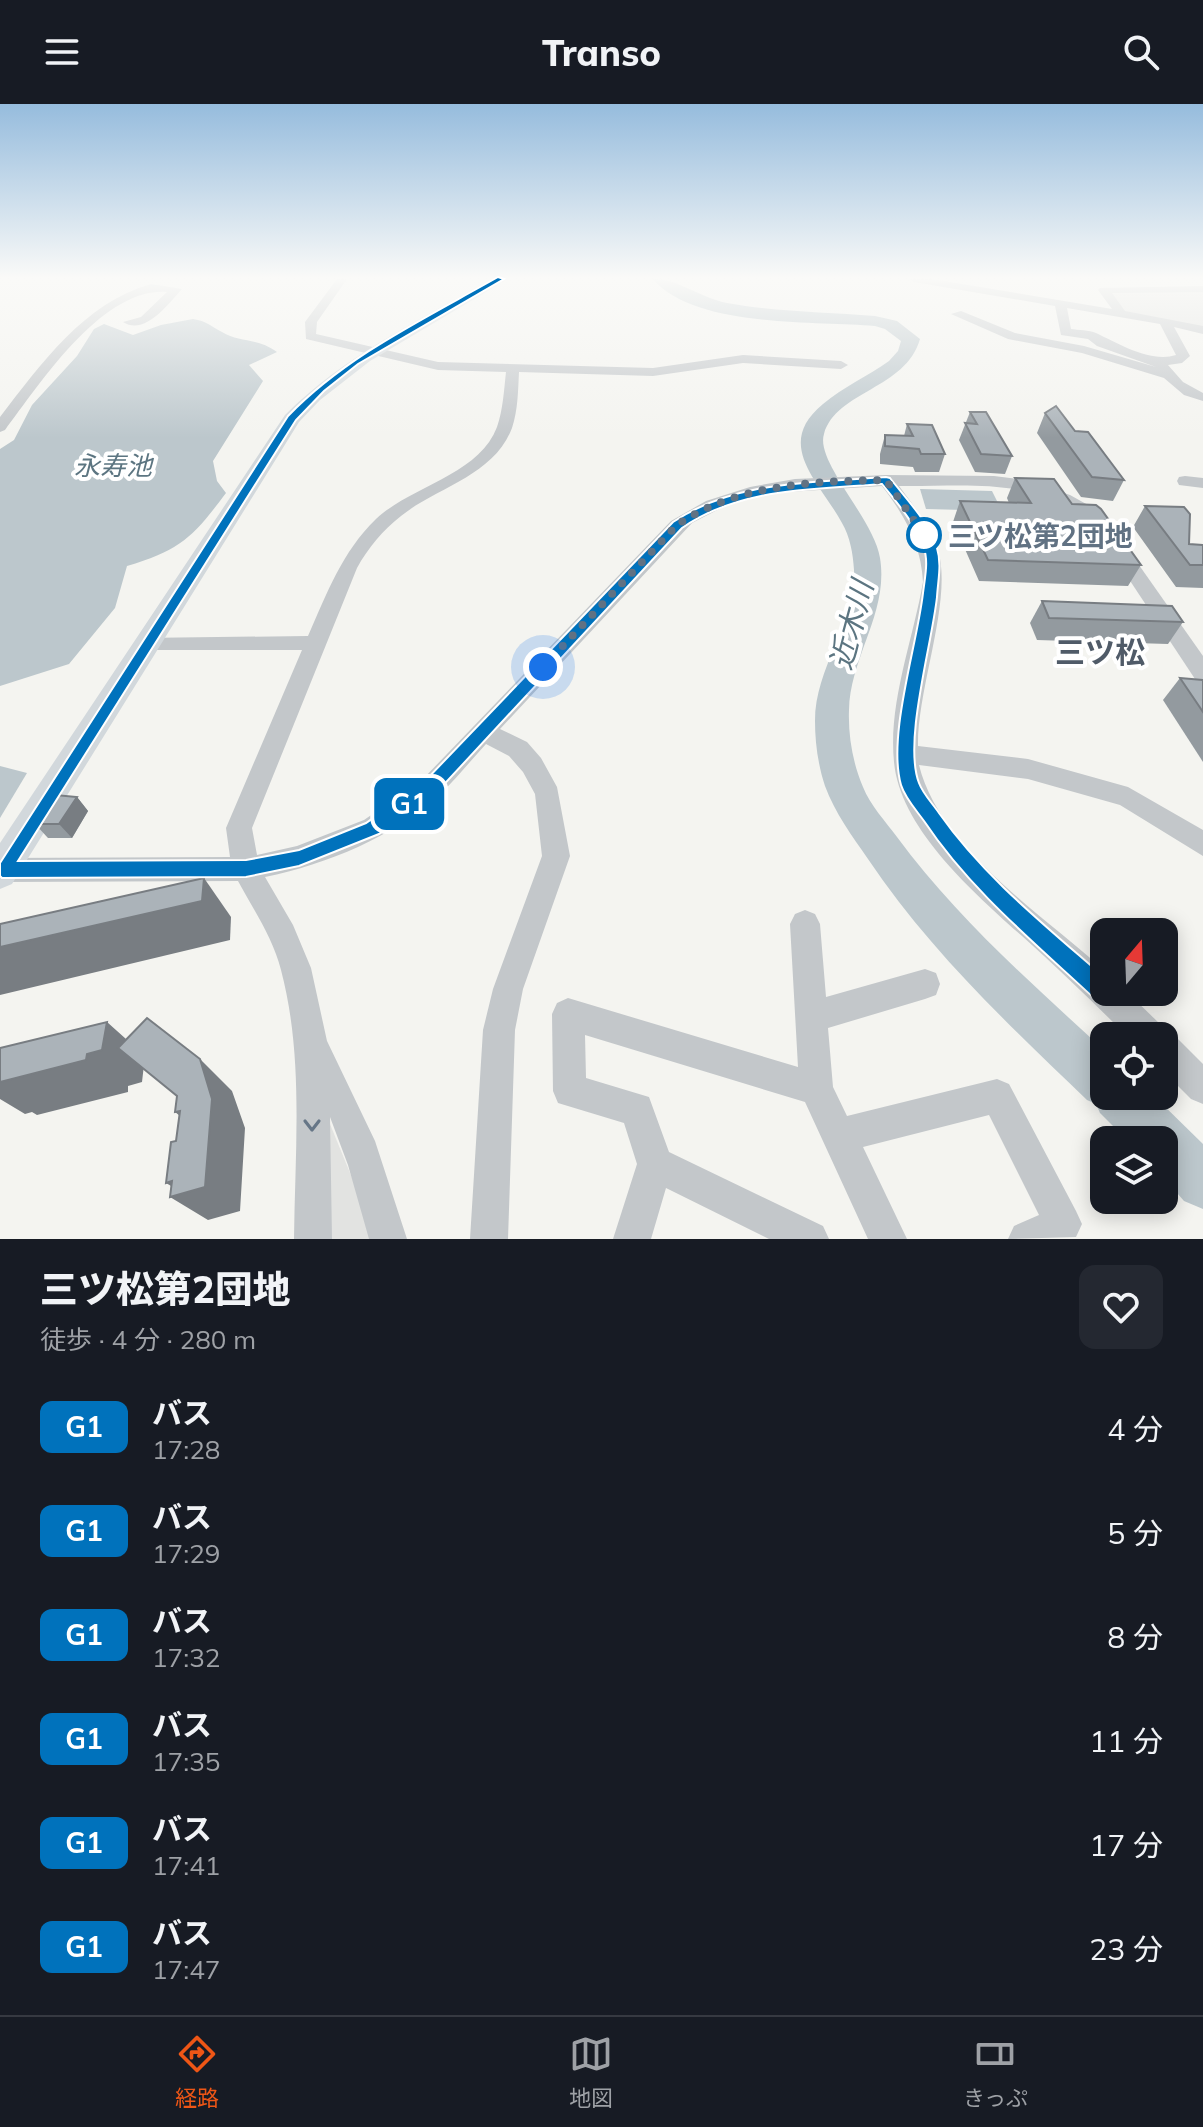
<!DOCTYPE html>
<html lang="ja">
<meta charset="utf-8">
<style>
body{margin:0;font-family:Mulish,"Noto Sans JP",sans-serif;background:#242831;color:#f1f3f6;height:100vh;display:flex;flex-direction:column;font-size:30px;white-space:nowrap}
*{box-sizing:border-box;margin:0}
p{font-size:26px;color:#9ea1a6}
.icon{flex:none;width:44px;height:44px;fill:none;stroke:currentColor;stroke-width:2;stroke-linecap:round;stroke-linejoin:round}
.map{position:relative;height:1135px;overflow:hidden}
.panel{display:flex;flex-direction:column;background:#171b24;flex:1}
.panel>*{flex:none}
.badge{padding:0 16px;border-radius:12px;font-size:28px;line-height:52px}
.needle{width:52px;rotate:19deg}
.fabs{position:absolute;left:1090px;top:814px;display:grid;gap:16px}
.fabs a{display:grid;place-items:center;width:88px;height:88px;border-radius:16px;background:#171b24;box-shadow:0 4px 20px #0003;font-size:40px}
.you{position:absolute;width:40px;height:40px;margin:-20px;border:6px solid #fff;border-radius:50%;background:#1a73e8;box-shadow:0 0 0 12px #1a73e833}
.map>.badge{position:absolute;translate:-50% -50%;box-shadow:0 0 0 4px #fff}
.round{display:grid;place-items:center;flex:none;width:84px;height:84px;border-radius:16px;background:#242831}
.head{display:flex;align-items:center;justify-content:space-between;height:136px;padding:0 40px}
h1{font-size:38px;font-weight:800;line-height:60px}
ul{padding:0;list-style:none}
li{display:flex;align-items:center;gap:24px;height:104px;padding:0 40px}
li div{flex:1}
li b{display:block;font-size:30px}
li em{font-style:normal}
li .badge{min-width:88px;font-weight:700;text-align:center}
header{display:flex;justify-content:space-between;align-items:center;height:104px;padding:0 40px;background:#171b24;font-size:36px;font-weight:800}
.tab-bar{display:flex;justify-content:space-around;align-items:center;height:112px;border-top:2px solid #363941;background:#171b24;font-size:22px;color:#9ea1a6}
.tab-bar a{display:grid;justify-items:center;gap:4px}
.tab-bar .active{color:#ee5616}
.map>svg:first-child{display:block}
.built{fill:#e2e3e1}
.water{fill:#bcc7cc}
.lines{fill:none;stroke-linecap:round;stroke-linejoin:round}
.river{fill:#bcc7cc;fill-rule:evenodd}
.minor{fill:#c3c7ca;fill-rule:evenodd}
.major{fill:#d2d8dc;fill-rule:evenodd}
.wall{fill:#939a9f}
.shaded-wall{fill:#787d82}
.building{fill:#abb3b9;stroke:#787d82;stroke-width:2}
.oneway{stroke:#667687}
.line{fill:#0072bc;stroke:#fff;stroke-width:2}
.walk{stroke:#617283;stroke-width:8;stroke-dasharray:0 14.4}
.stop-dot{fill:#fff;stroke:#0072bc;stroke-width:4}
.labels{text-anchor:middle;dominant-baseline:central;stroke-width:8;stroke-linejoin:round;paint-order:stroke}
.far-water-label{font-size:26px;font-style:italic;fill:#5c7581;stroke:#fff}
.stop-label{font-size:28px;font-weight:bold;fill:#617283;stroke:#fff;text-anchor:start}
.water-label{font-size:30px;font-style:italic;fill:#5c7581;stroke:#fff}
.neighbourhood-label{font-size:30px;font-weight:bold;fill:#505b68;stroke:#fff}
</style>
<header><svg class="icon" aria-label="menu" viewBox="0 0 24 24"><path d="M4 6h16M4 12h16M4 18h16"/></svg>Transo<svg class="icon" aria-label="search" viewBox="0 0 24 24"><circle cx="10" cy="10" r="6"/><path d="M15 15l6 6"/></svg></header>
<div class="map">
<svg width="1203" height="1135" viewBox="0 0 1203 1135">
<rect width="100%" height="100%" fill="#f4f4f0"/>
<!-- built -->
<g class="built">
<polygon points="1203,185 1203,224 1123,208 1110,186"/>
<polygon points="323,1003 364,1103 372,1135 329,1135"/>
</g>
<!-- water -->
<g class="water">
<path d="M193,215C207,217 210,222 222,228C239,239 257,233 277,248L249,261L263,277L213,357L217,377L226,389C193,433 181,446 127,462L115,504L69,560L0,582V345L14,336L32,301L77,252L94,225L104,220L133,231L161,221Z"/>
<polygon points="920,385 992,387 1002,407 926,405"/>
<polygon points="0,662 27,669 0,714"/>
</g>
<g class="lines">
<!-- river -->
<path class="river" d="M653,175C676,174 701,194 727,199C776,208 826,208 875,212L897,217L920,235C906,285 836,287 824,330C815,358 874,415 880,454C889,508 850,553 849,606C848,632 853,660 863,683C870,701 886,718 897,733C956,813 1031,879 1104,946V992H1154L1203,1040V1105L1184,1097L1164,1074V1036H1127L1100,1009L1096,1000L1087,996C1008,920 929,846 868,755C852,732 835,709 825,682C818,661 815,638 815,617C815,563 856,519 854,466C853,449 850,433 842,419C820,378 773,341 823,300C843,283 868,272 889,257L898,247L901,237L885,225L875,222C815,217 694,224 653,175Z"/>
<!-- minor -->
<g class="minor">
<path d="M337,175H347L317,218L316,230L438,258L653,264L743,251L841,257L848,261L841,265L743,259L653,272L519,268C518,287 518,306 512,324C494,372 437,383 401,412C383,426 368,444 357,464L252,724L257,751L297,742L364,716L422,676L671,417L706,397L750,383L795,375L886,371L994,372L1026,376L1070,391L1088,401L1105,417L1096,422L1090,421C1038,371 965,383 899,382C914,402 930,422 938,446C953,496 917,584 918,642L1028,655L1128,683L1203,726V752L1120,701L1028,675L919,661C939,744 1043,811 1104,866V888H1127L1161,921L1165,929L1176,933L1203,960V1000L1191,995L1164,968V932H1127C1100,905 1072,878 1044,852C992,804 901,733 894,658C888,599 913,536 923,478C921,440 905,412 882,382L772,389L727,401L692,419L500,625L527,638L541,654L557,683L570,752L523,885L515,926L508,1135H470L483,926L493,885L542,752L535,690L523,668L509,652L486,640C471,656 457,674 441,689C393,733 328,760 265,773L293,821L311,864L327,937L375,1037L407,1135H369L348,1061L330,1013L332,1135H294C295,1045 304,953 281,866C273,834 253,805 238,777L2,778L0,754L230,753L226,724L302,546H147L140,544L136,539L140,534L308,532C327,489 342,448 376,415C411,382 479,371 497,323C503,306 504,286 506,268L438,266L306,235L305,218Z"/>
<path d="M909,175H932L1112,205L1098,186L1100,184L1203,182V188L1112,189L1125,207L1203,222V230L1174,223L1190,252L1182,259L1168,261L1183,278L1203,289V297L1184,291L1164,274L1082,249L1008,235L951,210L961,207L1015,229L1084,242L1156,263L1097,242L1088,235L1061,231L1055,202L914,178ZM1067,204L1160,220L1176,251C1151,259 1119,240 1096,229C1089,226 1078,226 1071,225Z"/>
<path d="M151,180L182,185C168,200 145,232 123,218L141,213L167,188C102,183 40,280 5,326L0,328V313C41,260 84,199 151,180Z"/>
<polygon points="1185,372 1203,374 1203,384 1179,381 1177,377 1179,373"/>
<polygon points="1120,442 1127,444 1203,552 1203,577 1195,575 1111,448"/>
<polygon points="805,806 815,810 820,820 826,893 925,865 936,869 940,880 936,891 925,895 828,924 833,983 847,1012 997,975 1009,980 1076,1107 1082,1120 1076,1133 1008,1135 1014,1122 1039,1111 989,1011 863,1043 907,1135 868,1135 805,998 585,931 586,974 649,993 669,1048 823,1122 829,1135 769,1135 666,1084 651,1135 613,1135 637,1060 624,1019 558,999 553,987 552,910 557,899 568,894 798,963 790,820 795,810"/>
</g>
<!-- major -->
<path class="major" d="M491,175H508L370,257L320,296L299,318L12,780L0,785V739L285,311C345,251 419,217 491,175Z"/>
</g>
<!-- wall -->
<g class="wall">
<polygon points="970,308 1012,352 1005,370 975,368 959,336"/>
<polygon points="1045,309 1075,327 1124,376 1113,397 1081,393 1037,329"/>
<polygon points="907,320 945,350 939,368 915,368 913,363 880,360 880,350 885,331 904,332"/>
<polygon points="1015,374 1072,400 1141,461 1128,482 979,477 953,418 960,397 1009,399 1007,394"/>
<polygon points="1145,402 1189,440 1203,441 1203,484 1176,483 1133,423"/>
<polygon points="1042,497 1183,518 1168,540 1037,536 1030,519"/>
<polygon points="1180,574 1203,576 1203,658 1163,596"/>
<polygon points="77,693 88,707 72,734 48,734 35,720"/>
</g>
<!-- shaded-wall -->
<g class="shaded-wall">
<polygon points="77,693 88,707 72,734 59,720"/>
<polygon points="204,774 231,813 230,836 0,891 0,843"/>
<polygon points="107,918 145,952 142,978 128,982 128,988 37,1011 32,1008 25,1010 0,995 0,978 87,950"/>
<polygon points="200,955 232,987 245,1024 240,1107 208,1116 170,1093 183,1089 166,1079 209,1035 175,1008"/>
</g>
<!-- building -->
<g class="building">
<polygon points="1056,302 1075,327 1088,328 1124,376 1092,373 1045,309"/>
<polygon points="970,308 986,308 1012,352 981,350 965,319 977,320"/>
<polygon points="907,320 932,321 945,350 921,350 919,345 885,342 885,331 913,332"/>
<polygon points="1015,374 1054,375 1072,400 1096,401 1101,405 1141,461 988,456 960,397 1031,399"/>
<polygon points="1145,402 1184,403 1190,410 1189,440 1203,441 1203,461 1190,461"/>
<polygon points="1042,497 1172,502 1183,518 1049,514"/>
<polygon points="1180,574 1203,576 1203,608"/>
<polygon points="55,691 77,693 59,720 35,720"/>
<polygon points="204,774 202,797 0,843 0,820"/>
<polygon points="147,914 200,955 212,995 205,1083 170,1093 172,1077 166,1079 171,1038 176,1037 180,1007 175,1008 177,992 118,944"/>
<polygon points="107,918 102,946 87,950 86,956 0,978 0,944"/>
</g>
<!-- one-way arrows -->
<defs><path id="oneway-chevron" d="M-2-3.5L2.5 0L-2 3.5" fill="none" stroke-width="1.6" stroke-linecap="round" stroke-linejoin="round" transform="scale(2)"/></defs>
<use class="oneway" href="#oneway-chevron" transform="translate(312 1021) rotate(90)"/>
<!-- sky -->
<linearGradient id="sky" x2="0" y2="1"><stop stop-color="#96bcdd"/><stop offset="0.52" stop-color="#fafaf8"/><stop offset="1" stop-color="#fafaf8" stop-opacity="0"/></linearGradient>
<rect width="1203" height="334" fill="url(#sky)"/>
<!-- line -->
<path class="line" d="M498,173L504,175L358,260L324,287L296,316L18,757L246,756L299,746L366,719L425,677L673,418C736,376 812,379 886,373L890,374C907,396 929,418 937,444C942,460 938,476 937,493C932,540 903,638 919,679C923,690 933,700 939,709C986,776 1051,826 1112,880L1115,888L1112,896L1104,899L1096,896C1035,839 970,786 924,717C916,706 905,694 901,681C887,632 917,542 923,489C925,472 929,457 923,441C914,418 897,399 882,380C813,386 741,383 682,424L437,688L379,730L299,762L246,773L2,774L0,772V759L288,312C347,251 424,215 498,173Z"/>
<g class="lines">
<!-- walk -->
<path class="walk" d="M543,563L677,421C737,380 815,377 886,376L924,431"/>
</g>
<!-- markers -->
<circle class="stop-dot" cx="924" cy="431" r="16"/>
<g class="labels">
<!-- far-water labels -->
<g class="far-water-label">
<text x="113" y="361">永寿池</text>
</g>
<!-- stop labels -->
<g class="stop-label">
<text x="948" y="431">三ツ松第2団地</text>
</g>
<!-- water labels -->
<g class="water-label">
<text transform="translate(851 521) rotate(-75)">近木川</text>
</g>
<!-- neighbourhood labels -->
<g class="neighbourhood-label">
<text x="1100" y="548">三ツ松</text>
</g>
</g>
</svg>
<div class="fabs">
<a><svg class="needle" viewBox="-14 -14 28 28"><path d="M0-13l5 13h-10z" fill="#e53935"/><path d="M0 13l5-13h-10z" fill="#9ea1a6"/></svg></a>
<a><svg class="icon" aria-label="locate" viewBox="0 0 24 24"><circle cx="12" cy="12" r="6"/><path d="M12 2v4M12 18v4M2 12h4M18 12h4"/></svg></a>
<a><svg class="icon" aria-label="layers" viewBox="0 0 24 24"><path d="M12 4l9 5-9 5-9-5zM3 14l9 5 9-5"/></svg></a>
</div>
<div class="you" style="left:543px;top:563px"></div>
<b class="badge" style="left:409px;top:700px;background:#0072bc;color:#fff">G1</b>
</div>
<section class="panel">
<div class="head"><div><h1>三ツ松第2団地</h1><p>徒歩 · 4 分 · 280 m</p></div><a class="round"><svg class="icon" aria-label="heart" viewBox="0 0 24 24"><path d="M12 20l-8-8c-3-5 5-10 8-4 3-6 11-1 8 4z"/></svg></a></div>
<ul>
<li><span class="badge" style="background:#0072bc;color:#fff">G1</span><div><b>バス</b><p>17:28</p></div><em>4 分</em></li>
<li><span class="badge" style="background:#0072bc;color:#fff">G1</span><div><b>バス</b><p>17:29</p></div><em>5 分</em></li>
<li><span class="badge" style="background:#0072bc;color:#fff">G1</span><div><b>バス</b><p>17:32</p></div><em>8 分</em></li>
<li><span class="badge" style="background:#0072bc;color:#fff">G1</span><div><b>バス</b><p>17:35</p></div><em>11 分</em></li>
<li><span class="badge" style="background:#0072bc;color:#fff">G1</span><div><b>バス</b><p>17:41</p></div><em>17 分</em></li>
<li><span class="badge" style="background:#0072bc;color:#fff">G1</span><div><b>バス</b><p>17:47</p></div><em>23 分</em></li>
</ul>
</section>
<nav class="tab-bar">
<a class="active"><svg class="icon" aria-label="directions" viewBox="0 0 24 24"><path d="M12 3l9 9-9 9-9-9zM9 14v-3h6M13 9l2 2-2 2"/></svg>経路</a>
<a><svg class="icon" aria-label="map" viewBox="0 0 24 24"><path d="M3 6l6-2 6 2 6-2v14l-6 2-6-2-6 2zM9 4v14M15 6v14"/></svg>地図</a>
<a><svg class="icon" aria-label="tickets" viewBox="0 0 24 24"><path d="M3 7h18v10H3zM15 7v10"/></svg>きっぷ</a>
</nav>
